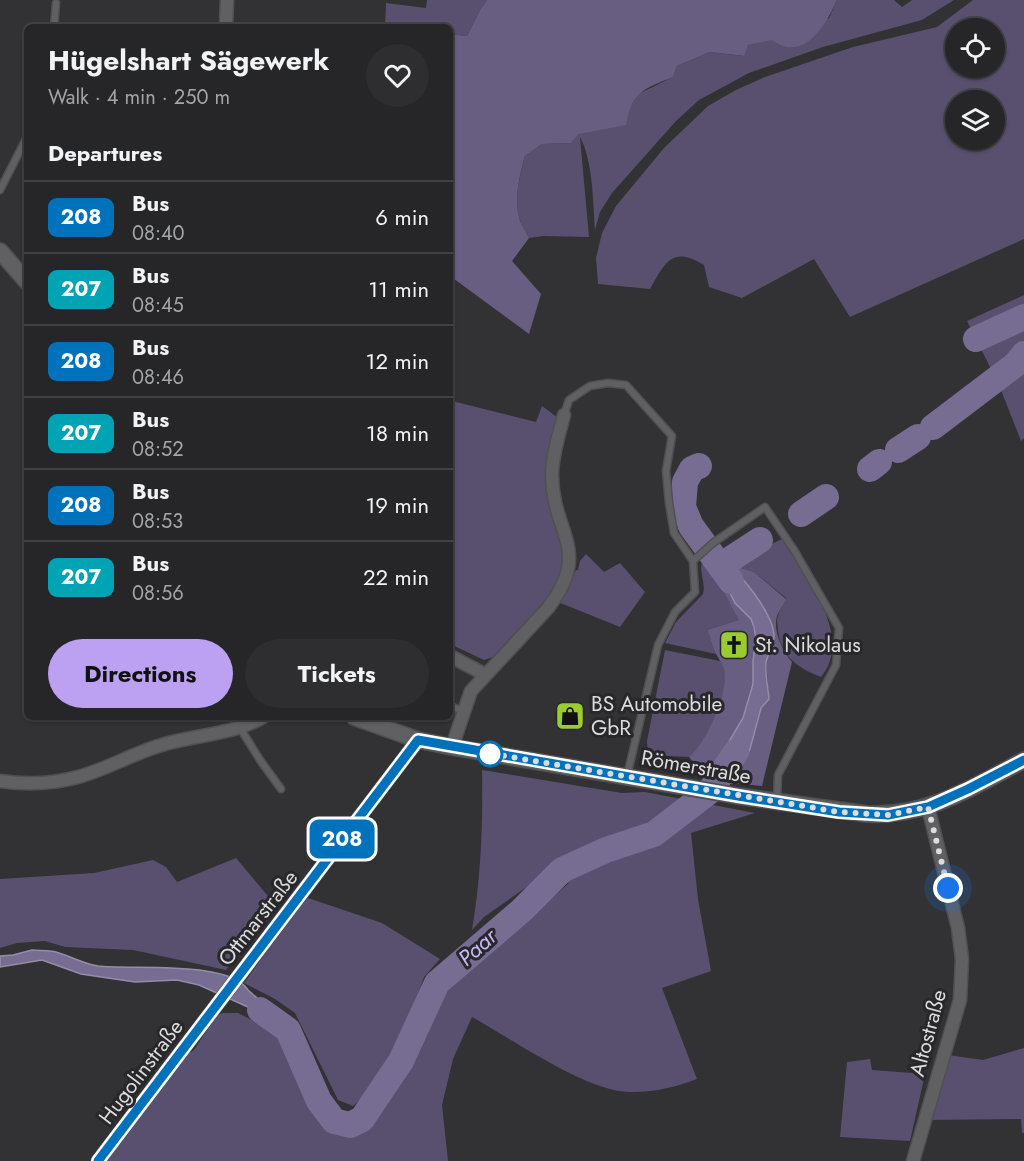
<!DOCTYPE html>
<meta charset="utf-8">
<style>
body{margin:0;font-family:Jost,sans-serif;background:#2e2d2f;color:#f1f3f6;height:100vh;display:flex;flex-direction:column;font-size:22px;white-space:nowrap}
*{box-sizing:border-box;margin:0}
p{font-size:20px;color:#a4a5a7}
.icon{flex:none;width:33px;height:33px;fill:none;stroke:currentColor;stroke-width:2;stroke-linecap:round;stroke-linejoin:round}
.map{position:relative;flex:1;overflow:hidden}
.drawer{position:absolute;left:24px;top:24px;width:429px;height:696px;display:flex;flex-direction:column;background:#262527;border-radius:9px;box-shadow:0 2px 4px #0004,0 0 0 2px #424244}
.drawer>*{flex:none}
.badge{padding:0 12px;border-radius:9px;font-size:21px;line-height:39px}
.controls{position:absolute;left:945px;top:18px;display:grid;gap:12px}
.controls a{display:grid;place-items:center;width:60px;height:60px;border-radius:50%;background:#262527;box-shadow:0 2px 4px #0004,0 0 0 2px #424244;font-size:30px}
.you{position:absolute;width:30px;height:30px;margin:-15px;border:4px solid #fff;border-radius:50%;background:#1a73e8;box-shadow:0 0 0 9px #1a73e833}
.map>.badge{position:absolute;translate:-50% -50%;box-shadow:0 0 0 3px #fff}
h2{padding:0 24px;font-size:22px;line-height:54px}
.round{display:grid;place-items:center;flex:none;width:63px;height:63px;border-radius:32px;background:#2e2d2f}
.overview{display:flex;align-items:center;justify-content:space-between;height:102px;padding:0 24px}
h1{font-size:28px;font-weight:700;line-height:45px}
.button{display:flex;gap:12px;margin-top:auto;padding:12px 24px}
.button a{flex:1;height:69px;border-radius:36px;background:#bca0f2;color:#111;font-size:24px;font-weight:700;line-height:69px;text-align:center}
.button a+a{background:#2e2d2f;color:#f1f3f6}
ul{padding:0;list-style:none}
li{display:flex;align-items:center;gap:18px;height:72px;padding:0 24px;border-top:2px solid #424244}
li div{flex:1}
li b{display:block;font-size:22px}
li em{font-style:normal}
li .badge{min-width:66px;font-weight:700;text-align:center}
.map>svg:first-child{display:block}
.green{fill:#58506e;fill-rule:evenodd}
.forest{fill:#685e82}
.water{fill:#776c92;stroke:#958da8;stroke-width:1.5}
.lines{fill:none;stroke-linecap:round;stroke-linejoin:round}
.river{stroke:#776c92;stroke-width:26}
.lane-casing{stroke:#504f51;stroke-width:9}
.street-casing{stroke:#504f51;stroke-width:15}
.secondary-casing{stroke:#504f51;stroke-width:18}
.lane{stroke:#605f62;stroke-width:6}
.street{stroke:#605f62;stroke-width:12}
.secondary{stroke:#605f62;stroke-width:15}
.line-casing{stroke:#fff;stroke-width:14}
.line{stroke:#0072bc;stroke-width:9}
.walk{stroke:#dcdbdd;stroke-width:6;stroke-dasharray:0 10.8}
.stop-dot{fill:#fff;stroke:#0072bc;stroke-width:3}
.labels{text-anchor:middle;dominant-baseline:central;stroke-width:6;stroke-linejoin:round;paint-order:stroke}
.poi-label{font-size:21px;fill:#dcdbdd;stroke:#28272a;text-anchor:start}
.street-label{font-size:21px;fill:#dcdbdd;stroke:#28272a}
.water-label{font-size:22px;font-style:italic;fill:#cbb9f7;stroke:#28272a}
</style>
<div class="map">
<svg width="1024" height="1161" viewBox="0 0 1024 1161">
<rect width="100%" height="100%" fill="#323134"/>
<!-- green -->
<g class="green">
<polygon points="427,0 487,0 480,10 467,36 450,34 450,27 385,27 386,3 426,8"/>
<path d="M837,0H894L902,7L912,0H954L922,20L823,47L749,73L699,100L676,121L612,193L600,212L595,230C593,202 593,161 580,137L589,237L543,236L529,238C526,231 520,224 519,217C514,197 520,175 525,156L542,144L571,143L579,134L628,110L638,94L673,77L677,66L710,52L743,56L748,45L772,39L829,18Z"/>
<path d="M973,0H1024V239L850,317L814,259L742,298L709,287L704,265C672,245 665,263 650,289L598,284L596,258L602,233L616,206L664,148L708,106L736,90L765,77L853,47L937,27ZM956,28H994V68H956ZM956,100H994V140H956Z"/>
<polygon points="1024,295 1024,438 1021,441 999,385 967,321"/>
<polygon points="450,396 456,402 536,422 542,406 558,418 547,463 562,540 562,568 553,592 493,657 484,660 450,644"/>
<path d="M782,539C804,576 855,635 821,677C798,668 781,657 778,630C778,626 776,620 778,616C779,610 784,604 786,598L754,572L741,568L735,562Z"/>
<polygon points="586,554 604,572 620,563 645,592 620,627 558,602 576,570 578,570 580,561"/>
<path d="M706,556L721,574L722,589L740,620L707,630L716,654L665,643L676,622L703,594C707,581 695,567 706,556Z"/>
<path d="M665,650L720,661C722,664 724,667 725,670C730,692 706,743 689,757L648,755L647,741Z"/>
<path d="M482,770L622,793L645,792L755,813L691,833L698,899L711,971L662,988L697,1079C676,1087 652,1093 629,1092C585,1091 512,1039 472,1017L453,1059L442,1105L448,1161H107L188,1054L194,1050L216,1016L222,1013H238L272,1030L294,1055L305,1078L309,1100L329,1132L355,1128L370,1116L412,1054L440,997L569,883L545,874L484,917L472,930C481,877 483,825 482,770Z"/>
<polygon points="236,858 278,908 226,970 133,950 65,947 45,941 17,943 0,948 0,879 94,873 153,860 166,867 177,882"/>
<polygon points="305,897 382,923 440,959 424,977 403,1038 368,1093 353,1106 338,1100 295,1013 275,999 244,983"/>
<polygon points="1024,1048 1024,1133 1022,1133 1021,1119 929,1120 948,1055 983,1060"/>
<polygon points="870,1059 872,1070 925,1074 910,1141 840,1137 847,1062"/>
</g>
<!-- forest -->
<g class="forest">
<path d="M487,0H837C825,27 803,63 772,40L748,45L744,56L710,52L677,66L673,77C644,89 632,91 626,125L579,134L571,143L542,144L525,156C520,174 514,197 519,217C520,224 526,231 529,238L512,261L541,294L529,334L450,276V34L467,36L480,10Z"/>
<path d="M735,562L741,568L754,572L786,599C784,604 779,611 777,616C773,632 782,650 792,662L762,786L733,783L750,749L761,708L769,699L766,660L772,651L770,618L746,582L731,564Z"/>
<path d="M721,574L735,603L751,619L754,627L756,639L753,661V684L743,718L707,779L689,757C706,743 730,691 724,669C722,663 718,658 715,652C712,645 710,637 707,630L739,620L722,589Z"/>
</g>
<!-- water -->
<g class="water">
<polygon points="695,461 702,471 692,478 692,510 694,519 705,537 695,544 682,528 675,511 678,480 681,473"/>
<path d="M716,548C733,567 774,611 774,636C774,646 768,653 766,662C765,674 768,687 769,699L761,708L750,749L733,783L707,779L743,718L753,684V661L756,639L754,627L751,619L735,603L721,574L706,556Z"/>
<path d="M32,950C40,951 51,950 59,953C72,957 84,964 98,966C132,970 230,960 248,990L277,1016L288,1030L283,1029L248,1007L199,985L177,980L135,982L81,974L42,960L0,967V956L13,955Z"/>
</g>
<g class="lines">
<!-- river -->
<g class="river">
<polyline points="976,339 1024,317"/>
<polyline points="933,427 1016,364 1024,354"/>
<polyline points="898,450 918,437"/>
<polyline points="699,466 692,469 685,482 683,507 691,526 731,581"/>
<polyline points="870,469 879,462"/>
<polyline points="801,514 826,497"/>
<polyline points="720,566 760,540"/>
<polyline points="260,1010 288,1030 319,1101 334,1121 350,1125 362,1119 401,1061 437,983 522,910 562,870 606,850 654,834 710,791 736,752"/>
</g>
<!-- lane casing -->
<g class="lane-casing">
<g id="lane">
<polyline points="54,27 56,3"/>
<polyline points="0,190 27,137"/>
<polyline points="564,415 569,400 590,386 608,383 626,385 672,436 666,471 669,503 674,533 693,561 695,592 675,612 658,645 627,776"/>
<polyline points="693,561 713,543 765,507 794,550 839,628 836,665 778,775 777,801"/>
<polyline points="450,706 463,711"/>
<polyline points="240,728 260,760 281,789"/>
</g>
</g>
<!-- street casing -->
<g class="street-casing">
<g id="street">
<polyline points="226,27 227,0"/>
<polyline points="450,656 484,674"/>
<path d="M452,747L471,691L548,608C593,549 552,534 552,475C552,455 559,435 564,415"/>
<path d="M0,781C27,785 52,784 78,777C108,769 135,752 165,744C197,735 234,734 263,717"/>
<polyline points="98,1161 418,740"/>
<polyline points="913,1161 960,1000 962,959 958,928 928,807"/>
</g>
</g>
<!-- secondary casing -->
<g class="secondary-casing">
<g id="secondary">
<polyline points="0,251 27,282"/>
<path d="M354,717L418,740L452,747L738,796L867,814C927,817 973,787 1024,760"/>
</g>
</g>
<!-- lane -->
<use href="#lane" class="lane"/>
<!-- street -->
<use href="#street" class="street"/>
<!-- secondary -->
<use href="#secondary" class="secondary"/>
</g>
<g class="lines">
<!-- line casing -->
<g class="line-casing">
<polyline id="line" points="98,1161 418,740 738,796 839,812 888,815 928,807 968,789 1024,760"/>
</g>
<!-- line -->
<use href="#line" class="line"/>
<!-- walk -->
<polyline class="walk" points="490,754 481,752 839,812 888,815 928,807 948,888"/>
</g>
<!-- icons -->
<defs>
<g id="church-square" transform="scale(1.5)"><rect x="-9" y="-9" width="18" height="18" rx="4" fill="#9bcb33" stroke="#28272a"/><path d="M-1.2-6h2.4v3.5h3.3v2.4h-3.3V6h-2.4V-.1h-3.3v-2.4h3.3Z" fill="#111"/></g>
<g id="shop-square" transform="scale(1.5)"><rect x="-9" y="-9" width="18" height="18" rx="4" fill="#9bcb33" stroke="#28272a"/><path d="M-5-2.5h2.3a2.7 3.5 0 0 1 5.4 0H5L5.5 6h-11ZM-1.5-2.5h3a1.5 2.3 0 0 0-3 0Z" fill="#111"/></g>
</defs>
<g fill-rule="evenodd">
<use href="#church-square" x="734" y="645"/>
<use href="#shop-square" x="570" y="716"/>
</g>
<!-- markers -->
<circle class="stop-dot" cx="490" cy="754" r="12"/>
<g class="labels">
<!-- poi labels -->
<g class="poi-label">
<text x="755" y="645">St. Nikolaus</text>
<text x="591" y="704">BS Automobile<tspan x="591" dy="24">GbR</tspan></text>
</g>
<!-- street labels -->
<g class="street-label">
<text transform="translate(696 767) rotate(10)">Römerstraße</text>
<text transform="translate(258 918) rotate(-52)">Ottmarstraße</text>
<text transform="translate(928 1033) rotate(-75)">Altostraße</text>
<text transform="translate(141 1072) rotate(-53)">Hugolinstraße</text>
</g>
<!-- water labels -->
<g class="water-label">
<text transform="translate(477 947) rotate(-42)">Paar</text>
</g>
</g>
</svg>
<div class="controls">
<a><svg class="icon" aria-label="locate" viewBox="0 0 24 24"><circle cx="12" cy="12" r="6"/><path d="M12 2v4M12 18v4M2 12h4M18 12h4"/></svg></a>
<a><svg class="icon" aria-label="layers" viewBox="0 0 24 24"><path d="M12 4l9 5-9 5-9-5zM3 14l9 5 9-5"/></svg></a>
</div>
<div class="you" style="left:948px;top:888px"></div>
<b class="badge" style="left:342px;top:839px;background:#0072bc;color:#fff">208</b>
<section class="drawer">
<div class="overview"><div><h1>Hügelshart Sägewerk</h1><p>Walk · 4 min · 250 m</p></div><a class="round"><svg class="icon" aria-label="heart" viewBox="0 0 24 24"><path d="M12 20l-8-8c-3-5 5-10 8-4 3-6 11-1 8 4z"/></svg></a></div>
<h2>Departures</h2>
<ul>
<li><span class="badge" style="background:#0072bc;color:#fff">208</span><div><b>Bus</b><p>08:40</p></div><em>6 min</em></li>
<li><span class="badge" style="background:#00a3b4;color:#fff">207</span><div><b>Bus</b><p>08:45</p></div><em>11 min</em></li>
<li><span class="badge" style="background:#0072bc;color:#fff">208</span><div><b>Bus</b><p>08:46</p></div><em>12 min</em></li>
<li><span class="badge" style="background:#00a3b4;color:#fff">207</span><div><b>Bus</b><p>08:52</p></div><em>18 min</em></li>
<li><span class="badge" style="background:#0072bc;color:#fff">208</span><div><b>Bus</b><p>08:53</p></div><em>19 min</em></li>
<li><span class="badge" style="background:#00a3b4;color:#fff">207</span><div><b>Bus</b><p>08:56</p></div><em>22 min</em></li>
</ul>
<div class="button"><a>Directions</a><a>Tickets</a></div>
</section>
</div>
